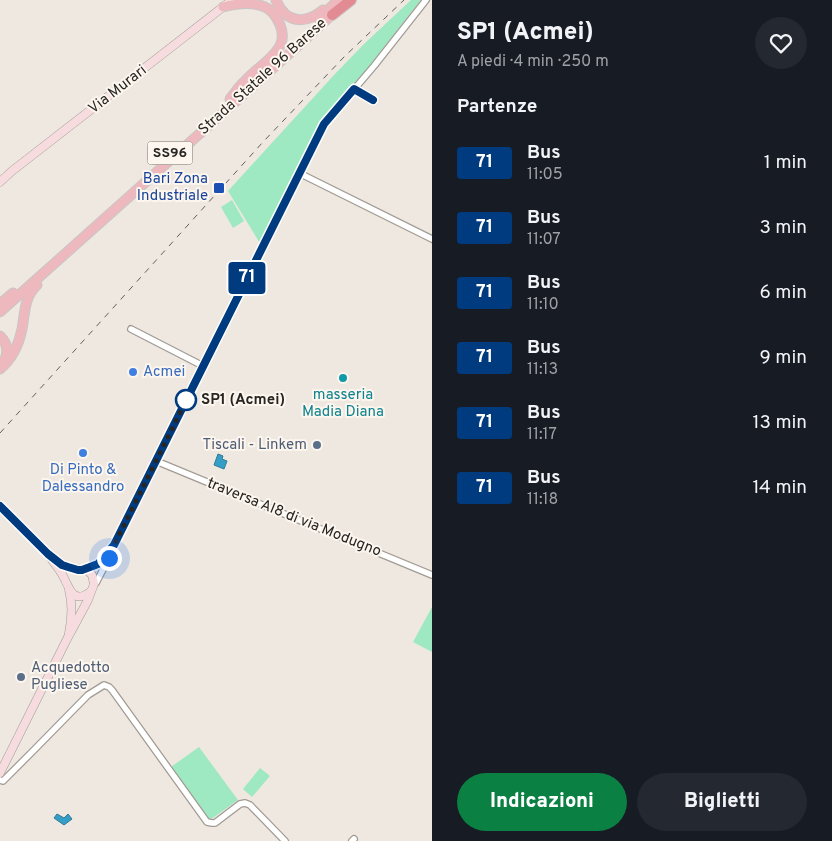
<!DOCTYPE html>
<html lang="it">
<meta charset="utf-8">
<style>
body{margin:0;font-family:Overpass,sans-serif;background:#242831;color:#f1f3f6;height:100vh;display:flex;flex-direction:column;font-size:19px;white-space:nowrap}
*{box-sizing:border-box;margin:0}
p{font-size:16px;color:#9ea1a6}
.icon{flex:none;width:28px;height:28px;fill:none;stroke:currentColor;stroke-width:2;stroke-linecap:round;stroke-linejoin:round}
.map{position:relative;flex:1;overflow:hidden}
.drawer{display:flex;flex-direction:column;background:#171b24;width:400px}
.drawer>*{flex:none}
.badge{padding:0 10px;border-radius:4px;font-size:18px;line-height:32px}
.you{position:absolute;width:25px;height:25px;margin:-12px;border:4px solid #fff;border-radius:50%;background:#1a73e8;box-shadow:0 0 0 8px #1a73e833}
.map>.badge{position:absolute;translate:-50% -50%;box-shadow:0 0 0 2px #fff}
h2{padding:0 25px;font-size:19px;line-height:45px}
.round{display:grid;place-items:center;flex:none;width:52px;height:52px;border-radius:26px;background:#242831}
.head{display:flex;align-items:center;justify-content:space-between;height:85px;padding:0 25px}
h1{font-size:24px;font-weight:800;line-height:38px}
.cta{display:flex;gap:10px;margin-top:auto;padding:10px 25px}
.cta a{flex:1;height:58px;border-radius:30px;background:#0b8043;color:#fff;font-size:20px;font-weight:800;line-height:58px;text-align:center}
.cta a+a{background:#242831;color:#f1f3f6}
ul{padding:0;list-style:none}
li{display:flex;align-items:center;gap:15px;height:65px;padding:0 25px}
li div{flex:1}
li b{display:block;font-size:19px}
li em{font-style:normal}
li .badge{min-width:55px;font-weight:700;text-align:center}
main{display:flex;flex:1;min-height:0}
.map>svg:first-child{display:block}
.green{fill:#9ee9c1}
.water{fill:#349ec7;stroke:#307a96}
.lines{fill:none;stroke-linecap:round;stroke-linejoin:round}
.street-casing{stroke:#a19b94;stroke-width:8}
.secondary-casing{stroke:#a19b94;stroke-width:9}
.primary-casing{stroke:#c7c7c6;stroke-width:11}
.highway-casing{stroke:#c7c7c6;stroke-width:12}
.street{stroke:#fff;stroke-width:5.5}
.secondary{stroke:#f6dcde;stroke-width:8}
.primary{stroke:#eeb9be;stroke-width:9}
.highway{stroke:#e28b92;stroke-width:10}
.rail{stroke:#635f5b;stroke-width:1;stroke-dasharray:6 6;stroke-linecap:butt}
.line-casing{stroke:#fff;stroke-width:11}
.line{stroke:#003b80;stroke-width:8}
.walk{stroke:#282623;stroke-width:5;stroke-dasharray:0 9}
.transit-dot{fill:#1a4fb4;stroke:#fcf6ee;stroke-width:2}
.shop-dot{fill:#3f7fe0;stroke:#fcf6ee;stroke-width:2}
.culture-dot{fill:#0f9aa8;stroke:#fcf6ee;stroke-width:2}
.stop-dot{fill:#fff;stroke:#003b80;stroke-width:2.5}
.service-dot{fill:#5c6f8a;stroke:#fcf6ee;stroke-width:2}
.labels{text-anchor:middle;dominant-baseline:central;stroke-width:4;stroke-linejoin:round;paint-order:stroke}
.shield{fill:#fcf6ee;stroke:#686460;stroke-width:1}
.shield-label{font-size:14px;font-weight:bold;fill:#282623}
.street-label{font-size:15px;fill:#282623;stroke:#fcf6ee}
.transit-label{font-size:15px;fill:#164399;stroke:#fcf6ee;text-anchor:end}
.shop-label{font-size:15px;fill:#366cbe;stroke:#fcf6ee;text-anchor:start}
.culture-label{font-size:15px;fill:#0d838f;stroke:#fcf6ee}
.stop-label{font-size:15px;font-weight:bold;fill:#282623;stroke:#fcf6ee;text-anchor:start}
.service-label{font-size:15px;fill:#4e5e75;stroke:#fcf6ee;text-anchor:end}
</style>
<main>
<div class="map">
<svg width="432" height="841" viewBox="0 0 432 841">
<rect width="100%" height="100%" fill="#efe8e1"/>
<!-- green -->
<g class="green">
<polygon points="411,0 421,0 359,79 321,122 261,245 228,191 334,75 364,44"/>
<polygon points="232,200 244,221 233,228 221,207"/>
<polygon points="432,607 432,652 413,642"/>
<polygon points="199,747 238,800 210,820 171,767"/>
<polygon points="260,768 270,776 252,797 243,789"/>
</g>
<!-- water -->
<g class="water">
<polygon points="218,454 223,456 222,459 227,461 224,469 214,465"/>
<polygon points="57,814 64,818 68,814 72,819 64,825 54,818"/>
</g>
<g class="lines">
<!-- street casing -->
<g class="street-casing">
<g id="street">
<polyline points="299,173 432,239"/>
<polyline points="131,329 203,366"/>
<polyline points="156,461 432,575"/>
<polyline points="83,569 98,565 110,551"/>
<polyline points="94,584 96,583 109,558 114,545 322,127 374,66 426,0"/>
<polyline points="0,780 3,781 33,751 88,695 104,685 109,687 112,690 207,822 212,823 215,823 240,804 245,803 250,805 285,841"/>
<polyline points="352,841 354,839"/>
</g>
</g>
<!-- secondary casing -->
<g class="secondary-casing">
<g id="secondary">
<polyline points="0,182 12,171 232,0"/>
<polyline points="0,506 48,554 63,565 68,567 88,571 92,575 94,584 88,600 67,639 0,773"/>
<path d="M52,560C56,566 61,571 64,578C70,590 74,604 90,592"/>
<path d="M69,633C72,618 73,605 69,590"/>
</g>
</g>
<!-- primary casing -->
<g class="primary-casing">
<g id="primary">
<path d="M276,0C285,23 305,25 323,10"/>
<path d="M223,7C239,3 261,0 273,13C299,47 265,59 245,81C239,86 235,93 230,99"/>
<polyline points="319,19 338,0"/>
<polyline points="0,304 13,293"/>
<polyline points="0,312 300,44 337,10"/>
<path d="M0,336C8,344 9,353 3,363"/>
<path d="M0,369C12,359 19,344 22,329C25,313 24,297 37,285"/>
</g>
</g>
<!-- highway casing -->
<g class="highway-casing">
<polyline id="highway" points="332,15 351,0"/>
</g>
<!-- street -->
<use href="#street" class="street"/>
<!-- secondary -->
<use href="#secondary" class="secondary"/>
<!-- primary -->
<use href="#primary" class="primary"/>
<!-- highway -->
<use href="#highway" class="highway"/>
<!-- rail -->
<polyline class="rail" points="0,433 263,142 344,57 404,0"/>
</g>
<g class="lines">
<!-- line casing -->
<g class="line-casing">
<polyline id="line" points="0,506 48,554 62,565 68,567 78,570 82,570 98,564 114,545 324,124 354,89 373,100"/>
</g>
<!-- line -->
<use href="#line" class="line"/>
<!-- walk -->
<polyline class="walk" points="109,558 114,545 188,397 186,400"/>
</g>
<!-- markers -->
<rect class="transit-dot" x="213" y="182" width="12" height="12" rx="2.5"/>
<g class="shop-dot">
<circle cx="133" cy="372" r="5"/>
<circle cx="83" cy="453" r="5"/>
</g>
<circle class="culture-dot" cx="343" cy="378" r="5"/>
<circle class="stop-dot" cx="186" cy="400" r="10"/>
<g class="service-dot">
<circle cx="317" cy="445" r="5"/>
<circle cx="21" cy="677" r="5"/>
</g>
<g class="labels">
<!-- shield labels -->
<rect class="shield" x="147.5" y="141.5" width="45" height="23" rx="4"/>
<g class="shield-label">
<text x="170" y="153">SS96</text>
</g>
<!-- street labels -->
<g class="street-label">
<text transform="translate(263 77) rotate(-42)">Strada Statale 96 Barese</text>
<text transform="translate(118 90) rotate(-38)">Via Murari</text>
<text transform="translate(294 518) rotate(22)">traversa AI8 di via Modugno</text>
</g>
<!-- transit labels -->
<g class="transit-label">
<text x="208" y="179">Bari Zona<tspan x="208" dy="17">Industriale</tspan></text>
</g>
<!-- shop labels -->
<g class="shop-label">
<text x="143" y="372">Acmei</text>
<text x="83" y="470" text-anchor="middle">Di Pinto &amp;<tspan x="83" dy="17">Dalessandro</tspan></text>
</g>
<!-- culture labels -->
<g class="culture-label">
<text x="343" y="395">masseria<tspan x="343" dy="17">Madia Diana</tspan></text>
</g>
<!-- stop labels -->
<g class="stop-label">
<text x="201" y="400">SP1 (Acmei)</text>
</g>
<!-- service labels -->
<g class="service-label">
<text x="307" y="445">Tiscali - Linkem</text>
<text x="31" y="668" text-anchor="start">Acquedotto<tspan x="31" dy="17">Pugliese</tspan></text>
</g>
</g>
</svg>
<div class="you" style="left:109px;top:558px"></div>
<b class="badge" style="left:247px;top:278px;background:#003b80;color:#fff">71</b>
</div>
<section class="drawer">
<div class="head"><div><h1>SP1 (Acmei)</h1><p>A piedi · 4 min · 250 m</p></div><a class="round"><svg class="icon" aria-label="heart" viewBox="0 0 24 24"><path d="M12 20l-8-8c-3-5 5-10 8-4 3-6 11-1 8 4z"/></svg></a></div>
<h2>Partenze</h2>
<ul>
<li><span class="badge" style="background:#003b80;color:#fff">71</span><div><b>Bus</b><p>11:05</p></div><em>1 min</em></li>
<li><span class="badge" style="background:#003b80;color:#fff">71</span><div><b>Bus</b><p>11:07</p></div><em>3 min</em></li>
<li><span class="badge" style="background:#003b80;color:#fff">71</span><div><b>Bus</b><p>11:10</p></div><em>6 min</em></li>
<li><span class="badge" style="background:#003b80;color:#fff">71</span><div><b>Bus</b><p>11:13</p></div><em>9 min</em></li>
<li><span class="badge" style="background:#003b80;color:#fff">71</span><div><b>Bus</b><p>11:17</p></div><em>13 min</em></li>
<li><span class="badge" style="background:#003b80;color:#fff">71</span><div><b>Bus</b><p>11:18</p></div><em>14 min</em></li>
</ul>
<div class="cta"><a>Indicazioni</a><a>Biglietti</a></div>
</section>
</main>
